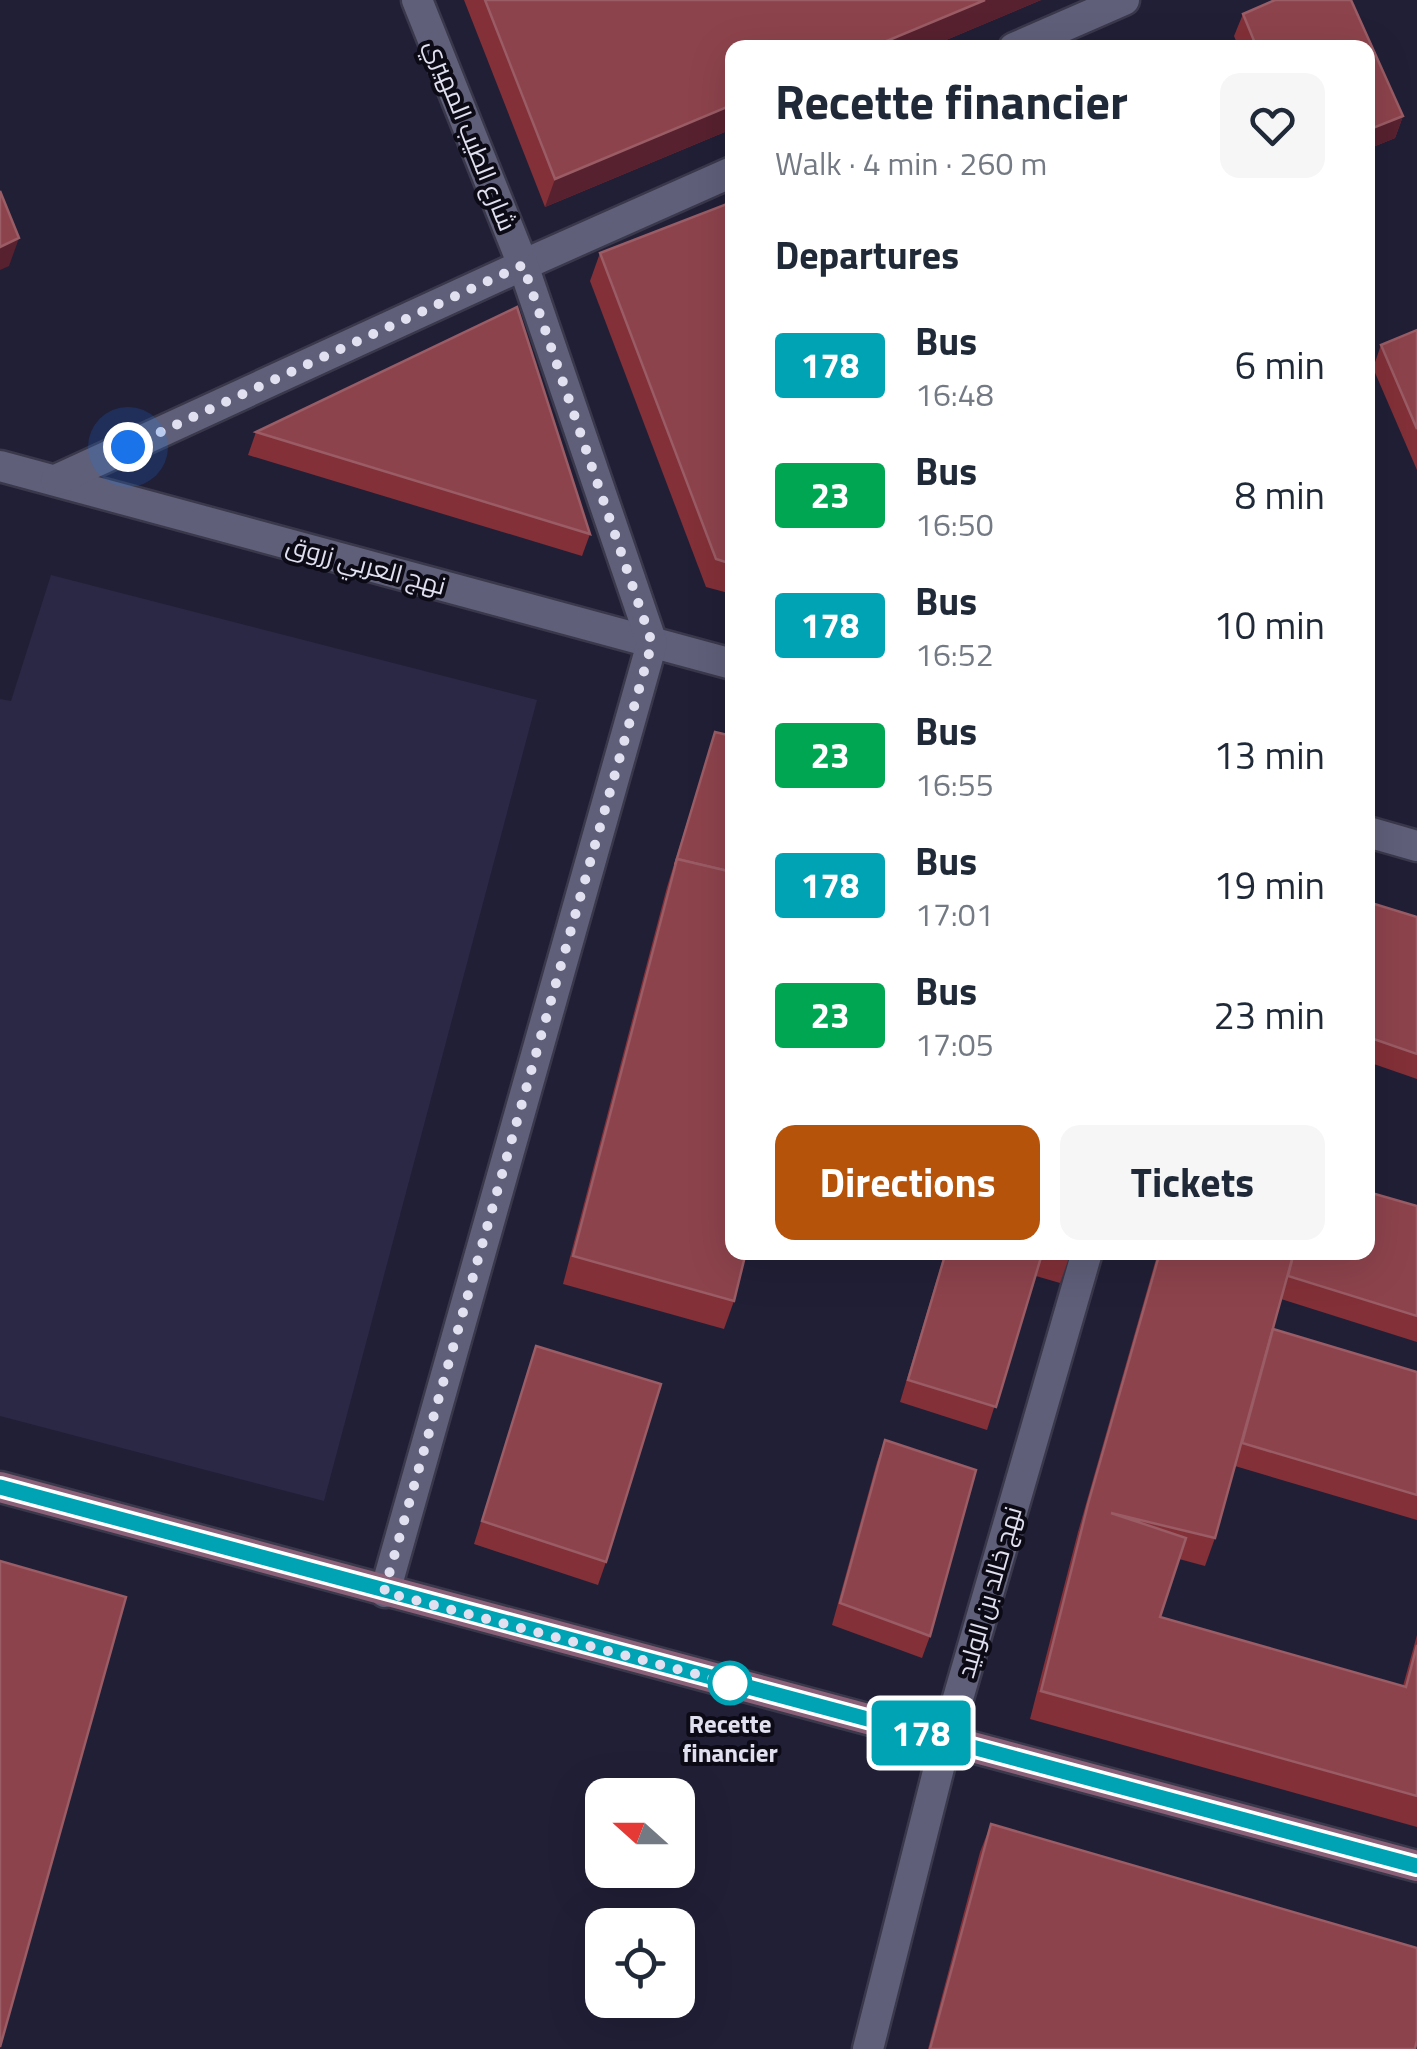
<!DOCTYPE html>
<meta charset="utf-8">
<style>
body{margin:0;font-family:"Titillium Web",Cairo,sans-serif;background:#f6f6f7;color:#1f2937;height:100vh;display:flex;flex-direction:column;font-size:38px;white-space:nowrap}
*{box-sizing:border-box;margin:0}
p{font-size:32px;color:#747a83}
.icon{flex:none;width:55px;height:55px;fill:none;stroke:currentColor;stroke-width:2;stroke-linecap:round;stroke-linejoin:round}
.map{position:relative;flex:1;overflow:hidden}
.drawer{position:absolute;left:725px;top:40px;width:650px;height:1220px;display:flex;flex-direction:column;background:#fff;border-radius:20px;box-shadow:0 10px 40px #0002}
.drawer>*{flex:none}
.badge{padding:0 20px;border-radius:8px;font-size:35px;line-height:65px}
.needle{width:65px;rotate:291deg}
.controls{position:absolute;left:585px;top:1778px;display:grid;gap:20px}
.controls a{display:grid;place-items:center;width:110px;height:110px;border-radius:20px;background:#fff;box-shadow:0 10px 40px #0002;font-size:50px}
.you{position:absolute;width:50px;height:50px;margin:-25px;border:8px solid #fff;border-radius:50%;background:#1a73e8;box-shadow:0 0 0 15px #1a73e833}
.map>.badge{position:absolute;translate:-50% -50%;box-shadow:0 0 0 5px #fff}
h2{padding:0 50px;font-size:38px;line-height:90px}
.round{display:grid;place-items:center;flex:none;width:105px;height:105px;border-radius:20px;background:#f6f6f7}
.headline{display:flex;align-items:center;justify-content:space-between;height:170px;padding:0 50px}
h1{font-size:48px;font-weight:700;line-height:75px}
.action{display:flex;gap:20px;margin-top:auto;padding:20px 50px}
.action a{flex:1;height:115px;border-radius:20px;background:#b45309;color:#fff;font-size:40px;font-weight:700;line-height:115px;text-align:center}
.action a+a{background:#f6f6f7;color:#1f2937}
ul{padding:0;list-style:none}
li{display:flex;align-items:center;gap:30px;height:130px;padding:0 50px}
li div{flex:1}
li b{display:block;font-size:38px}
li em{font-style:normal}
li .badge{min-width:110px;font-weight:700;text-align:center}
.map>svg:first-child{display:block}
.built{fill:#2a2844}
.lines{fill:none;stroke-linecap:round;stroke-linejoin:round}
.street-casing{stroke:#3a384b;stroke-width:35}
.secondary-casing{stroke:#3a384b;stroke-width:35}
.street{stroke:#5f5f7a;stroke-width:30}
.secondary{stroke:#8a6078;stroke-width:30}
.wall{fill:#833038}
.shaded-wall{fill:#58212f}
.building{fill:#8d434c;stroke:#9a5c65;stroke-width:2.5}
.line-casing{stroke:#fff;stroke-width:22}
.line{stroke:#00a3b4;stroke-width:15}
.walk{stroke:#e0e0f0;stroke-width:10;stroke-dasharray:0 18}
.stop-dot{fill:#fff;stroke:#00a3b4;stroke-width:5}
.labels{text-anchor:middle;dominant-baseline:central;stroke-width:8;stroke-linejoin:round;paint-order:stroke}
.street-label{font-size:25px;fill:#e0e0f0;stroke:#0b0a15}
.stop-label{font-size:25px;font-weight:bold;fill:#e0e0f0;stroke:#0b0a15}
</style>
<div class="map">
<svg width="1417" height="2049" viewBox="0 0 1417 2049">
<rect width="100%" height="100%" fill="#211f36"/>
<!-- built -->
<polygon class="built" points="51,575 537,700 324,1501 0,1416 0,699 11,701"/>
<g class="lines">
<!-- street casing -->
<g class="street-casing">
<g id="street">
<polyline points="1014,48 1124,0"/>
<polyline points="0,466 732,664"/>
<polyline points="56,480 523,265 732,172"/>
<polyline points="1368,832 1417,846"/>
<polyline points="385,1592 652,643 523,265 417,0"/>
<polyline points="868,2049 946,1740 1087,1252"/>
</g>
</g>
<!-- secondary casing -->
<g class="secondary-casing">
<polyline id="secondary" points="0,1487 1417,1866"/>
</g>
<!-- street -->
<use href="#street" class="street"/>
<!-- secondary -->
<use href="#secondary" class="secondary"/>
</g>
<!-- wall -->
<g class="wall">
<polygon points="464,0 1041,0 927,48 732,48 732,129 545,207"/>
<polygon points="1275,0 1351,0 1403,116 1395,138 1368,149 1368,48 1239,48 1234,36 1243,14"/>
<polygon points="732,202 732,594 706,587 590,281 600,253"/>
<polygon points="1417,330 1417,470 1373,368 1381,345"/>
<polygon points="256,432 590,534 582,556 248,455"/>
<polygon points="715,732 734,1301 724,1329 563,1284 667,887"/>
<polygon points="1368,902 1417,917 1417,1079 1368,1062"/>
<polygon points="1417,1206 1417,1342 1281,1299 1273,1329 1417,1372 1417,1520 1235,1466 1215,1538 1205,1566 1179,1559 1160,1617 1403,1686 1417,1635 1417,1827 1030,1719 1078,1532 1158,1252 1368,1252"/>
<polygon points="945,1252 1071,1252 1060,1283 1036,1276 987,1430 900,1402"/>
<polygon points="536,1346 606,1562 598,1585 474,1544"/>
<polygon points="885,1440 930,1636 922,1658 832,1625 877,1462"/>
<polygon points="991,1824 1415,2049 928,2049 980,1852"/>
</g>
<!-- shaded-wall -->
<g class="shaded-wall">
<polygon points="985,0 1041,0 927,48 870,48"/>
<polygon points="732,105 732,129 545,207 555,179"/>
<polygon points="1403,116 1395,138 1368,149 1368,130"/>
<polygon points="19,238 9,266 0,270 0,247"/>
</g>
<!-- building -->
<g class="building">
<polygon points="485,0 985,0 870,48 732,48 732,105 555,179"/>
<polygon points="1275,0 1351,0 1403,116 1368,130 1368,48 1257,48 1243,14"/>
<polygon points="0,191 19,238 0,247"/>
<polygon points="732,202 732,564 716,559 600,253"/>
<polygon points="517,307 590,534 256,432"/>
<polygon points="1417,330 1417,429 1381,345"/>
<polygon points="715,732 732,736 732,872 677,859 675,865"/>
<polygon points="677,859 732,872 732,1252 746,1252 734,1301 573,1256"/>
<polygon points="1368,902 1417,917 1417,1054 1368,1037"/>
<polygon points="1368,1192 1417,1206 1417,1316 1288,1276 1294,1252 1368,1252"/>
<polygon points="946,1252 1036,1252 1042,1254 996,1407 908,1380"/>
<polygon points="1160,1252 1294,1252 1215,1538 1111,1513 1186,1538 1160,1617 1406,1687 1417,1645 1417,1796 1041,1691 1088,1504"/>
<polygon points="1273,1329 1417,1372 1417,1495 1242,1443"/>
<polygon points="536,1346 661,1384 606,1562 482,1521"/>
<polygon points="885,1440 976,1470 930,1636 840,1603"/>
<polygon points="0,1561 126,1597 0,2047"/>
<polygon points="991,1824 1417,1948 1417,2040 1415,2049 930,2049"/>
</g>
<g class="lines">
<!-- line casing -->
<g class="line-casing">
<polyline id="line" points="0,1487 1417,1866"/>
</g>
<!-- line -->
<use href="#line" class="line"/>
<!-- walk -->
<polyline class="walk" points="128,447 523,265 652,643 384,1592 730,1683"/>
</g>
<!-- markers -->
<circle class="stop-dot" cx="730" cy="1683" r="20"/>
<g class="labels">
<!-- street labels -->
<g class="street-label">
<text transform="translate(471 135) rotate(68)">شارع الطيب المهيري</text>
<text transform="translate(366 565) rotate(15)">نهج العربي زروق</text>
<text transform="translate(989 1592) rotate(-74)">نهج خالد بن الوليد</text>
</g>
<!-- stop labels -->
<g class="stop-label">
<text x="730" y="1724">Recette<tspan x="730" dy="29">financier</tspan></text>
</g>
</g>
</svg>
<div class="controls">
<a><svg class="needle" viewBox="-14 -14 28 28"><path d="M0-13l5 13h-10z" fill="#e53935"/><path d="M0 13l5-13h-10z" fill="#747a83"/></svg></a>
<a><svg class="icon" aria-label="locate" viewBox="0 0 24 24"><circle cx="12" cy="12" r="6"/><path d="M12 2v4M12 18v4M2 12h4M18 12h4"/></svg></a>
</div>
<div class="you" style="left:128px;top:447px"></div>
<b class="badge" style="left:921px;top:1733px;background:#00a3b4;color:#fff">178</b>
<section class="drawer">
<div class="headline"><div><h1>Recette financier</h1><p>Walk · 4 min · 260 m</p></div><a class="round"><svg class="icon" aria-label="heart" viewBox="0 0 24 24"><path d="M12 20l-8-8c-3-5 5-10 8-4 3-6 11-1 8 4z"/></svg></a></div>
<h2>Departures</h2>
<ul>
<li><span class="badge" style="background:#00a3b4;color:#fff">178</span><div><b>Bus</b><p>16:48</p></div><em>6 min</em></li>
<li><span class="badge" style="background:#00a651;color:#fff">23</span><div><b>Bus</b><p>16:50</p></div><em>8 min</em></li>
<li><span class="badge" style="background:#00a3b4;color:#fff">178</span><div><b>Bus</b><p>16:52</p></div><em>10 min</em></li>
<li><span class="badge" style="background:#00a651;color:#fff">23</span><div><b>Bus</b><p>16:55</p></div><em>13 min</em></li>
<li><span class="badge" style="background:#00a3b4;color:#fff">178</span><div><b>Bus</b><p>17:01</p></div><em>19 min</em></li>
<li><span class="badge" style="background:#00a651;color:#fff">23</span><div><b>Bus</b><p>17:05</p></div><em>23 min</em></li>
</ul>
<div class="action"><a>Directions</a><a>Tickets</a></div>
</section>
</div>
